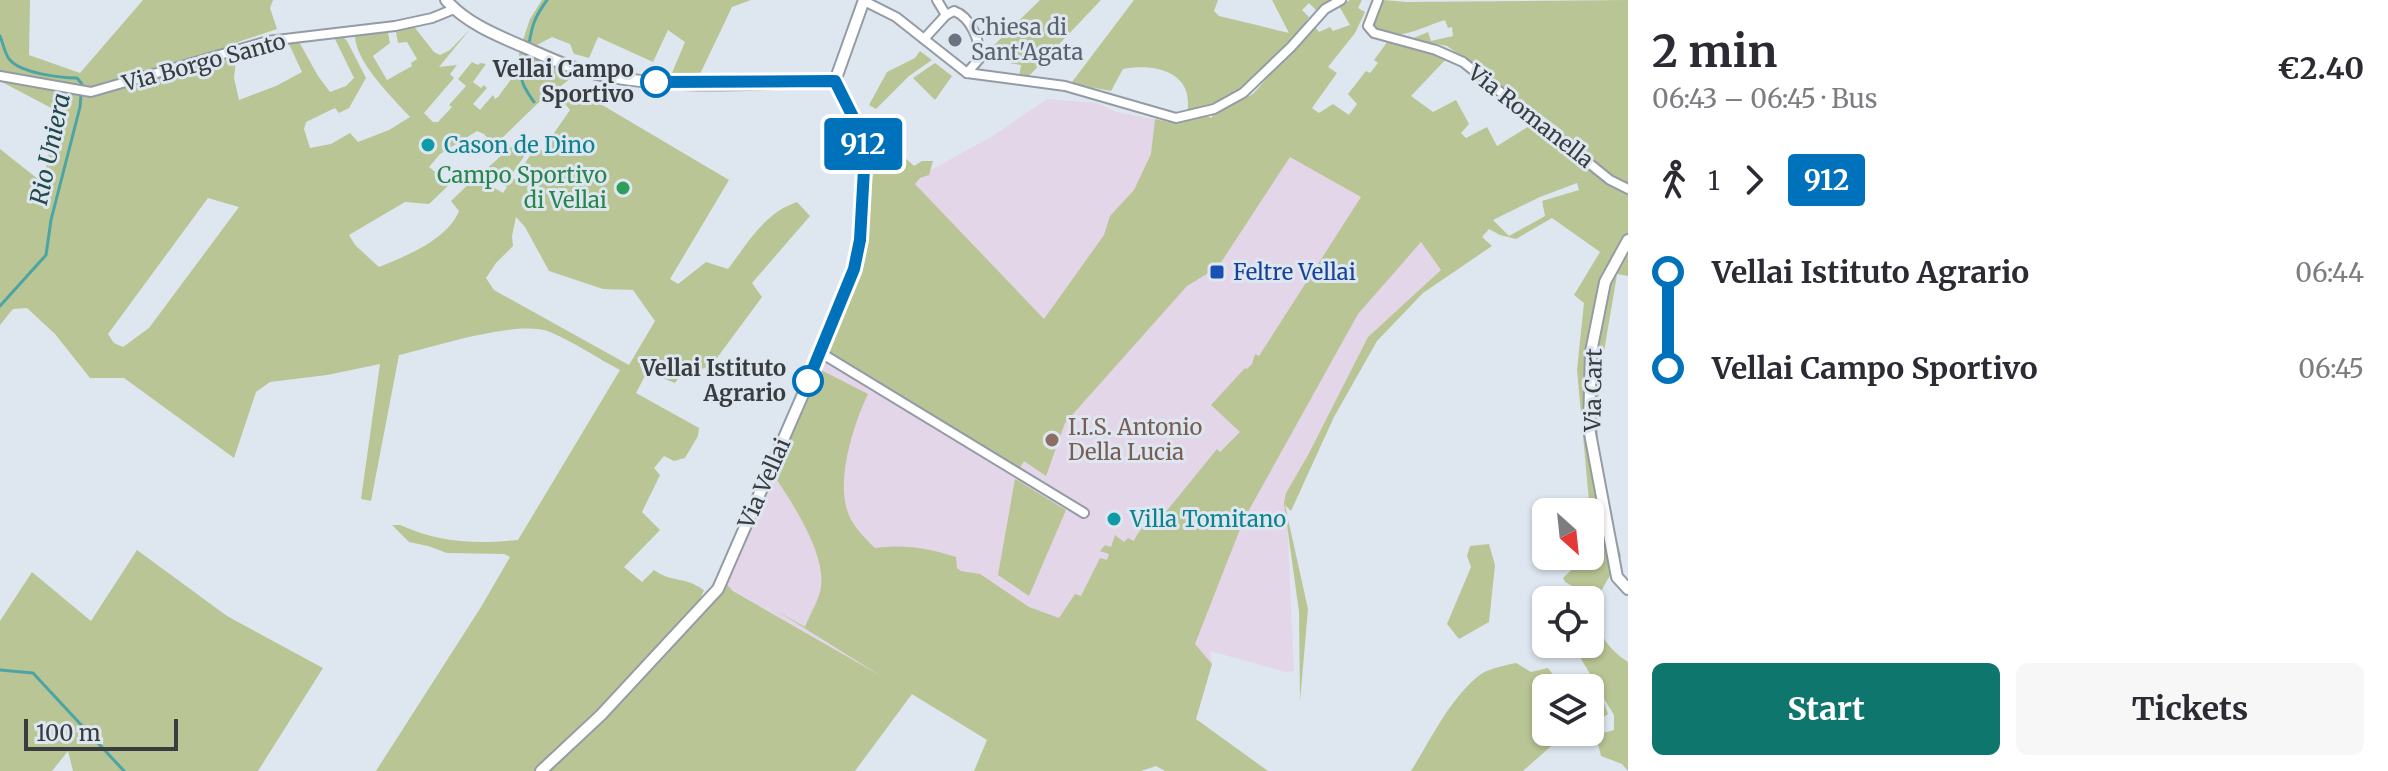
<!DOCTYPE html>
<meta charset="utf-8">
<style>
body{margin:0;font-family:Merriweather,serif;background:#f7f7f7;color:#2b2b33;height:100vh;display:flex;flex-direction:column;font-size:30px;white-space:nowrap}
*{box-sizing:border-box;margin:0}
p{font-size:26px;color:#7c7c81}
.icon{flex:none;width:44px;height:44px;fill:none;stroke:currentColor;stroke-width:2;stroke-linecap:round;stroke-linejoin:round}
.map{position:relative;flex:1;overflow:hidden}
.drawer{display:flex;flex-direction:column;background:#fff;width:760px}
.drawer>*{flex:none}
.badge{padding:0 16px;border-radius:6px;font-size:28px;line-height:52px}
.needle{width:52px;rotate:153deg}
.controls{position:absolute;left:1532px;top:498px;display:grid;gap:16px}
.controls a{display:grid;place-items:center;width:72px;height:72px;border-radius:12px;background:#fff;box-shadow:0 2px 6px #0004;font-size:40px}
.scale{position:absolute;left:24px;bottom:20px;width:154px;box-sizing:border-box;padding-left:8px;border:4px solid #393d40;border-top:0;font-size:22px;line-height:28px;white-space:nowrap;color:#393d40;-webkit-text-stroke:6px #dee7f0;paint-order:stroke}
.map>.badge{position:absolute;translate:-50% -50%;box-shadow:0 0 0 4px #fff}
.legs{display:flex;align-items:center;gap:12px;height:88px;padding:0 24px;font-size:26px}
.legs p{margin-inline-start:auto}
.overview{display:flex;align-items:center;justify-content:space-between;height:136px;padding:0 24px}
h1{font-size:44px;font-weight:700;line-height:60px}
.cta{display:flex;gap:16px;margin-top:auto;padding:16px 24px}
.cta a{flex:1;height:92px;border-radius:12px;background:#0f766e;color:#fff;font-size:32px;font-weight:700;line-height:92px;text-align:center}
.cta a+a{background:#f7f7f7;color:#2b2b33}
ul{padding:0 24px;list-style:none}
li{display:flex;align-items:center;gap:28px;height:96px;font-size:30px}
li i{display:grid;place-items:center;width:12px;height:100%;margin:0 10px;background:currentColor}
li i::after{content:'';width:20px;height:20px;margin:-10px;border:6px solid;border-radius:50%;background:#fff}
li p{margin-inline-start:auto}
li:first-child i{background:linear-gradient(#0000 50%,currentColor 0)}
li:last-child i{background:linear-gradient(currentColor 50%,#0000 0)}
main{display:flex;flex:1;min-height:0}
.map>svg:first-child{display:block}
.education{fill:#e4d6e9}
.green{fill:#b9c594;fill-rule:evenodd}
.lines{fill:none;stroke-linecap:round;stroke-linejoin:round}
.stream{stroke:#4ca4a5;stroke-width:3}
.minor-casing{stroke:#939ca4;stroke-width:12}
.tertiary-casing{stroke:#939ca4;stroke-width:14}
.minor{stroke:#fff;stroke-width:8}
.tertiary{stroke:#fff;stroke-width:10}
.line-1-casing{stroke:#fff;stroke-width:18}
.line-1{stroke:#0072bc;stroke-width:12}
.worship-dot{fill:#6b7280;stroke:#dee7f0;stroke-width:3}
.stop-1-dot{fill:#fff;stroke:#0072bc;stroke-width:4}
.culture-dot{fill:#0f9aa8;stroke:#dee7f0;stroke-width:3}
.leisure-dot{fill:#2e9e5b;stroke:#dee7f0;stroke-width:3}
.transit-dot{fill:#1a4fb4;stroke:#dee7f0;stroke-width:3}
.education-dot{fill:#8d6e63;stroke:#dee7f0;stroke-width:3}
.labels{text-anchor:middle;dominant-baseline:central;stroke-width:6;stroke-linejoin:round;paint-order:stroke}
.worship-label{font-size:22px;fill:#5b616d;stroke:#dee7f0;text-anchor:start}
.street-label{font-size:22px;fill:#393d40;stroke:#dee7f0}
.stop-label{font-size:22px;font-weight:bold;fill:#393d40;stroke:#dee7f0;text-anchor:end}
.culture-label{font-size:22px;fill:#0d838f;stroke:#dee7f0;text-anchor:start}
.leisure-label{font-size:22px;fill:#27864d;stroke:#dee7f0;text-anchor:end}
.transit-label{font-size:22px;fill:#164399;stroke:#dee7f0;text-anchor:start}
.education-label{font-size:22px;fill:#785e54;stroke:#dee7f0;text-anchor:start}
.water-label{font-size:24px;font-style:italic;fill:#204949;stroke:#dee7f0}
</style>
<main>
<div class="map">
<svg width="1628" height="771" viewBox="0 0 1628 771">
<rect width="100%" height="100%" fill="#dee7f0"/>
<!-- education -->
<polygon class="education" points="1047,99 1097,103 1117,112 1168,122 1207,116 1326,174 1378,205 1417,237 1442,269 1368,337 1308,455 1286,493 1294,671 1286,672 1210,651 1212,664 1196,719 1042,771 733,590 725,582 858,268 863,244 866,206 994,135"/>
<!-- green -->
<g class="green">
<path d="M0,0H30L29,55L80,73L143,0H273L270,8L277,29L238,42L234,78L239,100L276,86L302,72L288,42L298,40L318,76L330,92L346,86L354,78L333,35L343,37L347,41L366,78L349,108L339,113L335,108L306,122L304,129L310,148L331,144L350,133L358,142L389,130L410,117C393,98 357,64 355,37L359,33L387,28L390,43L373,56L387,80L412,66L411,63L417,59L407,42L398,43L395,27L412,24L434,52L440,55L450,50L471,28L439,67L457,65L450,74L454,78L424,113L433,122H438L452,107L449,105L466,86L458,79L472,62L478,65L480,63L486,64L473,82L481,88L484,85L487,88L473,104L480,110L493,95L495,99L498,97L515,74L520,50L526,55L524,64L528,56L571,75L570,79L537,104L494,146L484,134L477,131L440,154L429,167L450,184L429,204L405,202L349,235L355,245L379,267C406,256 447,240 459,211L451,201L476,177L503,193L507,187L482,173L523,136L533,143L510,177L524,183V186L526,182L516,176L536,147L550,155L553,149L545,146L570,110L562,100L577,87L587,96L729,180L670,279L678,284L706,262L728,269C748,243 764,213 797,202L810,216L752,283L762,297L711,366L698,370L687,365L675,383L647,372L636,393L699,428L698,436L685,458L674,461L664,456L654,468L660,475L642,512L660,530L624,567L642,582L654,570C674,584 682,575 704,590L696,609L537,771H376L481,607L510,557L504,554L447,553L428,546L409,542L392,525H400C441,543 474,544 518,540L620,370C597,358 574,342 550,332C517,319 434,347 399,355L371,501L361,499L380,364L327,375L270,382L256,392L234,458L124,378H90L55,334L27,308L13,309L0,325V149L43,183L57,111L0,81ZM208,198L239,207L149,328L123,347L114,343L108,334ZM516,217L525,227L549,271L603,289L633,290L655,321L629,365L494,290L486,278L496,263L513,246L512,236Z"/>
<polygon points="542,0 751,0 732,7 699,76 672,73 685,42 668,30 653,62 598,37 589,58 574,54 570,44 552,37 537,45 523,40 530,19"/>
<polygon points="1040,0 1101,0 1026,79 1019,78 1021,65 992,60 993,51 989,50"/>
<path d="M1134,0H1218L1214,11L1219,16L1289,33L1272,0H1335L1316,10L1309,3L1302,10L1309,17L1288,46L1242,92L1187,113C1195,72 1155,63 1123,69L1111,91L1073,84L1072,82Z"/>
<path d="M1350,0H1362L1358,8L1365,12L1355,33L1328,67L1337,73L1312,108L1319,113L1333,104L1349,115L1357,104L1348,94L1366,71L1370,73L1378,63L1374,60L1388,41L1449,56L1411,96L1433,112L1456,100L1469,124L1461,133L1466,138L1487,127L1497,146L1537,121L1566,143L1563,131L1447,46L1411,39L1428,32L1431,41L1453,36L1452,27L1448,28L1445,20C1420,27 1393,47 1371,24L1383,0L1407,2L1628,0V251L1626,254L1628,256V276L1617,274C1609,328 1595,385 1598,440C1599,479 1611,518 1621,556L1596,600L1565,582L1563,578L1586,556H1590V512L1577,370L1584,303L1574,295L1600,252L1552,218L1516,239L1500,235L1489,229L1482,237L1492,246L1423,293L1377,341L1334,417L1291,511L1285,505L1308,609L1300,701L1299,612L1284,503L1286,493L1308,455L1368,337L1441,270L1421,242L1358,314L1244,519L1195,644L1212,664L1196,719L1268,771H1165L1156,766L1141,771H974L987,740L912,694L855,771H544L725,582L733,591L881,676L777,611L805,627C810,614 819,600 821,587C826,553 791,501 773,474L819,369L868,394C854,423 838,474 846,506C850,524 862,535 875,548C904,544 928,548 956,557L957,568L961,571L980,574L1029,607L1059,618L1075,594L1081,596L1100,558L1107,560L1109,554L1100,551L1105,545L1111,547L1115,535L1124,542L1128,538L1134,541C1139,529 1151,519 1159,508L1165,513L1217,449L1220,452L1240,432L1211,405L1245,368L1247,369L1252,364L1255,354L1259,356L1361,197L1290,157L1218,267L1187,286L1065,423L1046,476L1024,461L1020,468L828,353L826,347L858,268L863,244L866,206L870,203L869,187L877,162L880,165L884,160L883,144L887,141L914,166L922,161H933L929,175L920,178L915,184L1044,319L1104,235L1110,216L1134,190L1151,154L1155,119L1168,122L1207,116L1212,118V115L1253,94L1314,26L1319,32L1330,27L1333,31L1350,25L1339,6ZM1577,183L1579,190L1542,201L1545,216L1509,236L1493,220L1540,197Z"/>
<polygon points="920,51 932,60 909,76 876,109 869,105 887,72 915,58"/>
<polygon points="935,63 952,76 935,100 913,78"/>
<polygon points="1015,479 1066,510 1029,596 998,575"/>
<polygon points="1489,544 1495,565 1489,622 1459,639 1447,624 1471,567 1467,556 1470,546"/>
<polygon points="137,550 227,616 323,668 258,771 73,771 68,751 52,771 0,771 0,621 32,572 91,621"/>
<path d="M1596,609C1597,633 1607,648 1628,662V771L1622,764L1601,756L1596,735L1614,730V715L1601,694L1608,714L1590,727V690L1598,687L1572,644H1590V614Z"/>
<path d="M1516,663L1531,672L1548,668L1563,688H1546V732H1567L1523,771H1411C1430,741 1448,702 1476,678C1487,668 1503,666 1516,663Z"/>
</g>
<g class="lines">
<!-- stream -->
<g class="stream">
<path d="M0,36C3,43 5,55 10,60C21,73 60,78 77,78L82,84L80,107L51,220L46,255L0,306"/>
<path d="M534,102C530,96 523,87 522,80C520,71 526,62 527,54C532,29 531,22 547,0"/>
<polyline points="0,670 33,673 124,771"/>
</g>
<!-- minor casing -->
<g class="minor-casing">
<g id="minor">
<polyline points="937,0 946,15"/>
<polyline points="1378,0 1368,26 1374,33 1436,50 1463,62 1610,180 1628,189"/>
<polyline points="864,1 896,17 967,73"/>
<path d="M946,15L954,11C971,17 980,41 980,58L967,73"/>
<polyline points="924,39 946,15"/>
<polyline points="967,73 1065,86 1176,118 1214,109 1243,93 1291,47 1325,9 1341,0"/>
<polyline points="0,76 91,92 268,41 395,26 432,18 454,9"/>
<polyline points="821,353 1084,513"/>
</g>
</g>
<!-- tertiary casing -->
<g class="tertiary-casing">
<g id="tertiary">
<path d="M446,0C466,23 496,35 524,47C545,56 569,68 592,73C670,91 755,83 835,81"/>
<polyline points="1628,240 1605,282 1591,352 1589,428 1617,577 1628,589"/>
<polyline points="541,771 601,715 718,589 821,353 857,256 865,164 859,129 835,81 864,0"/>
</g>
</g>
<!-- minor -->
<use href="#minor" class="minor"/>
<!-- tertiary -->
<use href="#tertiary" class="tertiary"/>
</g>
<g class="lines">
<!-- line-1 casing -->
<g class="line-1-casing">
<polyline id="line-1" points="656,82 835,81 859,129 865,151 860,240 854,269 808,381"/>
</g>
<!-- line-1 -->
<use href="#line-1" class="line-1"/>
</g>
<!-- markers -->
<circle class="worship-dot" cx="955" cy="40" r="8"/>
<g class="stop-1-dot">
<circle cx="656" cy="82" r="14"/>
<circle cx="808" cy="381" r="14"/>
</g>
<g class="culture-dot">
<circle cx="428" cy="145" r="8"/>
<circle cx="1114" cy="519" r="8"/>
</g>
<circle class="leisure-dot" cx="623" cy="188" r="8"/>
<rect class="transit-dot" x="1209" y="264" width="16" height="16" rx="4"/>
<circle class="education-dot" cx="1052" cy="440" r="8"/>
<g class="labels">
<!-- worship labels -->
<g class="worship-label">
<text x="971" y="27">Chiesa di<tspan x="971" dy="25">Sant'Agata</tspan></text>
</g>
<!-- street labels -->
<g class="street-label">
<text transform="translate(204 62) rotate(-15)">Via Borgo Santo</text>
<text transform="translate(1531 116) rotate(38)">Via Romanella</text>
<text transform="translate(1593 390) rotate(-89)">Via Cart</text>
<text transform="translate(764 483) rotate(-66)">Via Vellai</text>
</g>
<!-- stop labels -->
<g class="stop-label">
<text x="634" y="69">Vellai Campo<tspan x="634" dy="25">Sportivo</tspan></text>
<text x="786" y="368">Vellai Istituto<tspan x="786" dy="25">Agrario</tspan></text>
</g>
<!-- culture labels -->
<g class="culture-label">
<text x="444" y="145">Cason de Dino</text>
<text x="1130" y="519">Villa Tomitano</text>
</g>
<!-- leisure labels -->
<g class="leisure-label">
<text x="607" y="175">Campo Sportivo<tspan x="607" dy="25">di Vellai</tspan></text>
</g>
<!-- transit labels -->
<g class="transit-label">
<text x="1233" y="272">Feltre Vellai</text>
</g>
<!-- education labels -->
<g class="education-label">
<text x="1068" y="427">I.I.S. Antonio<tspan x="1068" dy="25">Della Lucia</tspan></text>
</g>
<!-- water labels -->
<g class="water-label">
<text transform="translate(50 149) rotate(-78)">Rio Uniera</text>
</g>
</g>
</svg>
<div class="controls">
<a><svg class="needle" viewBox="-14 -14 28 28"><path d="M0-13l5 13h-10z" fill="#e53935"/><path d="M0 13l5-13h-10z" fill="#7c7c81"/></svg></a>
<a><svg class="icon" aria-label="locate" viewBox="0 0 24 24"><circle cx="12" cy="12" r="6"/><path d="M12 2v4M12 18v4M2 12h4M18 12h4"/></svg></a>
<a><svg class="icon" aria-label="layers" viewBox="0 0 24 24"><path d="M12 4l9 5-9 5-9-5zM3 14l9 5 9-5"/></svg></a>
</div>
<div class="scale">100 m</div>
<b class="badge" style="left:863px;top:144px;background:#0072bc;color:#fff">912</b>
</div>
<section class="drawer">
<div class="overview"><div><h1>2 min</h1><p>06:43 – 06:45 · Bus</p></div><b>€2.40</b></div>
<div class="legs"><svg class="icon" aria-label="walk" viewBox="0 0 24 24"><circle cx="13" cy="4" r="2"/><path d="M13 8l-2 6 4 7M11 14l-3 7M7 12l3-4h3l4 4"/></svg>1<svg class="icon" aria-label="forward" viewBox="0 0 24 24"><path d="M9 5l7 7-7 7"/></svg><b class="badge" style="background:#0072bc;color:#fff">912</b></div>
<ul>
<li><i style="color:#0072bc"></i><b>Vellai Istituto Agrario</b><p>06:44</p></li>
<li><i style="color:#0072bc"></i><b>Vellai Campo Sportivo</b><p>06:45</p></li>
</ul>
<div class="cta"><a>Start</a><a>Tickets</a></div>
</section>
</main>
